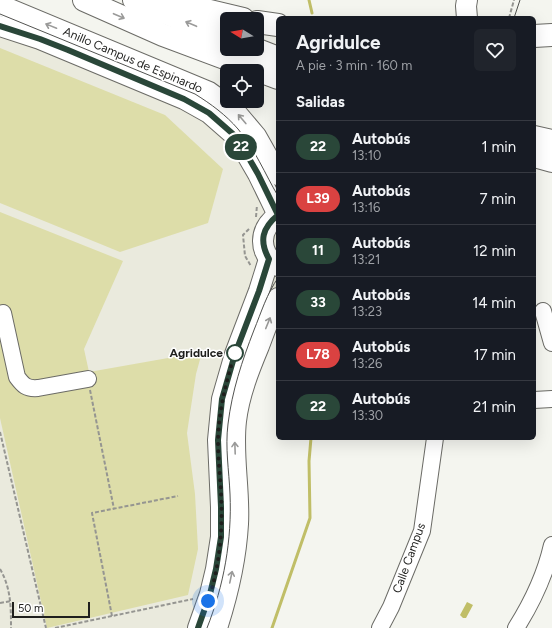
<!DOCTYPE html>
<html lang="es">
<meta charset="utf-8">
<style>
body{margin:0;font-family:Figtree,sans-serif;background:#20242c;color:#f1f3f6;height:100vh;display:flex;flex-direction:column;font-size:15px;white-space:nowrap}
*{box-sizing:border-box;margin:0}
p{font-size:13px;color:#9ea1a6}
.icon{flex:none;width:22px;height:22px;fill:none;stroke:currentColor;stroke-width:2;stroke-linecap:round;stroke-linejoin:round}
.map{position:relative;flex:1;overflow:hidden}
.drawer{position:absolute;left:276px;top:16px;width:260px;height:424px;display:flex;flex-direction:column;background:#171b24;border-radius:6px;box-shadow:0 4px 16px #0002}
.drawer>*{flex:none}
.badge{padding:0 8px;border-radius:13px;font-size:14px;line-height:26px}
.needle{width:26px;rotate:281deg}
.tools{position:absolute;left:220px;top:12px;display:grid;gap:8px}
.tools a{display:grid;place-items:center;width:44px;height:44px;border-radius:6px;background:#171b24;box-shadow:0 4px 16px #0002;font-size:20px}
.scale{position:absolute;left:12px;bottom:10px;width:78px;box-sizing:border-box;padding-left:4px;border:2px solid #1f1f1d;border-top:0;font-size:11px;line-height:14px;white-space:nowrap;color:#1f1f1d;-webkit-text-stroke:3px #fff;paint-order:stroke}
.you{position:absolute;width:20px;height:20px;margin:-10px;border:3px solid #fff;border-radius:50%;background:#1a73e8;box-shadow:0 0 0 6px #1a73e833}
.map>.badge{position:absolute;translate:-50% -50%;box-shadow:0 0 0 2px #fff}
h2{padding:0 20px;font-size:15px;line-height:36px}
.round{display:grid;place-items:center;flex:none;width:42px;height:42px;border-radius:6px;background:#20242c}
.overview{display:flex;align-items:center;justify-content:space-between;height:68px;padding:0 20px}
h1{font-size:19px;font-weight:700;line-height:30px}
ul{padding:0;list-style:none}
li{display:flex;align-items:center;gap:12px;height:52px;padding:0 20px;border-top:1px solid #363941}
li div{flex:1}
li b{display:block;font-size:15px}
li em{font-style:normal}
li .badge{min-width:44px;font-weight:700;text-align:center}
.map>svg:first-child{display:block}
.built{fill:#eaeadd}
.green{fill:#dddda9}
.water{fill:#c0be67}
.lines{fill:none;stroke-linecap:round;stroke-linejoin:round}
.stream{stroke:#c0be67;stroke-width:3}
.minor-casing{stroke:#6b6b66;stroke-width:18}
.major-casing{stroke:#6b6b66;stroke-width:22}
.highway-casing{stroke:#6b6b66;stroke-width:24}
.path{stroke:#959591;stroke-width:2;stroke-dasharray:4 2;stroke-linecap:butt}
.minor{stroke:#fff;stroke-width:16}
.major{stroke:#fff;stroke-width:20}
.highway{stroke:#fff;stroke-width:22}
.tram{stroke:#525350;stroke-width:1}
.oneway{stroke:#9a9a99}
.line-casing{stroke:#fff;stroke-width:9}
.line{stroke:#2a4739;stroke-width:6}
.walk{stroke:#1f1f1d;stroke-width:4;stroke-dasharray:0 7.2}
.stop-dot{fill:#fff;stroke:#2a4739;stroke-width:2}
.labels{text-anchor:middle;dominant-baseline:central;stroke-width:3;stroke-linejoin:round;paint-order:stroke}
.street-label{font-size:12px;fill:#1f1f1d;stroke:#fff}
.stop-label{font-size:12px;font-weight:bold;fill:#1f1f1d;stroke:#fff;text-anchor:end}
</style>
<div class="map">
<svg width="552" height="628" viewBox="0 0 552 628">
<rect width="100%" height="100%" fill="#f4f5ef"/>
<!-- built -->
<polygon class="built" points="0,5 196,85 278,175 278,298 249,371 217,628 0,628"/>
<!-- green -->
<g class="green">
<polygon points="0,48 165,115 223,169 208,223 120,252 0,203"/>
<polygon points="0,212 123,261 84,349 89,372 202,352 196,374 187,433 195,494 198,549 188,595 47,628 0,418"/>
</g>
<!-- water -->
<polygon class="water" points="467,602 473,605 466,618 463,618 460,615"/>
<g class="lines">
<!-- stream -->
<g class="stream">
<polyline points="309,0 312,13"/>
<polyline points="272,628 310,518 309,461 311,438"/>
</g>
<!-- minor casing -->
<g class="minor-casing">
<g id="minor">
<polyline points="543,311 552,343"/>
<path d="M3,313L17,377C23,385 26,389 38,388L88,379"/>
<polyline points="534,400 552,399"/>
<polyline points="380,628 391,607 422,531 435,438"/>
<path d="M516,628C533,601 545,576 552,545"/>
</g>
</g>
<!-- major casing -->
<g class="major-casing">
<g id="major">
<polyline points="0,5 209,92 234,110 256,136 278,175"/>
<polyline points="467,18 466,6 467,0"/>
<polyline points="0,26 40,39 184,99 209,113 233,134 247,155 258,174 278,215"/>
<path d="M278,215C259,229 257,252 278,266"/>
<polyline points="198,628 210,594 216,569 221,537 221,507 218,440 222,399 235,354 259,291 269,259"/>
<path d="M217,628C228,594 236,560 238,524C240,490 232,455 236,421C239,395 249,370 259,346C265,330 271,313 278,298"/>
</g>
</g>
<!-- highway casing -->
<g class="highway-casing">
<g id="highway">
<polyline points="84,0 163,35 278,78"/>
<polyline points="134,0 227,38"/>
<polyline points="169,0 189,6 243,19"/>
<polyline points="257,22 278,25"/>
<polyline points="534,36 552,35"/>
<polyline points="255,49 278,58"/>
<polyline points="534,137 552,141"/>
<polyline points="534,156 552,161"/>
</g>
</g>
<!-- path -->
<g class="path">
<polyline points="509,18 514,0"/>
<polyline points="256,217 257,205"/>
<polyline points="249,229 243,235 245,256 251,266"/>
<polyline points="90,390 114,509"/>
<polyline points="0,432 46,628"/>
<path d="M0,569C11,588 11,607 11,628"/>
<polyline points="0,603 11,601"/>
<polyline points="112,616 92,513 178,496"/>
<polyline points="55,628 193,599"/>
</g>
<!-- minor -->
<use href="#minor" class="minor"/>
<!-- major -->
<use href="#major" class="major"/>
<!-- highway -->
<use href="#highway" class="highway"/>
<!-- tram -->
<g class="tram">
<path d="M0,14L195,94C211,104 226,115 238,129C255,149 265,174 278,196"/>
<polyline points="514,18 520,0"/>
<path d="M207,628C224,585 232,540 230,494C229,470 225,448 228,424C232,391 242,361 254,330C261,313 267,293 278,278"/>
</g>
</g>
<!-- one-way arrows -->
<defs><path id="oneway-shaft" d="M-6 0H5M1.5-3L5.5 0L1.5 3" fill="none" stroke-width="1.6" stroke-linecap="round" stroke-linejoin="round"/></defs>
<g class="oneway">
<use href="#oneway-shaft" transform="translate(119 16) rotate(23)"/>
<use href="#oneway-shaft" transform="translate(191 24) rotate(-157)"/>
<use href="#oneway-shaft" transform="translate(51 26) rotate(-158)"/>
<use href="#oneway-shaft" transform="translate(242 119) rotate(-130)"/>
<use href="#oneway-shaft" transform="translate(268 323) rotate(-68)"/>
<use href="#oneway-shaft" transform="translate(235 448) rotate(-92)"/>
<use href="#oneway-shaft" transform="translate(231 577) rotate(-78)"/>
</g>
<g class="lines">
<!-- line casing -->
<g class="line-casing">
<path id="line" d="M0,26L40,39L68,50L184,99L209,113L233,134L247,155L258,174L278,215C262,228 259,241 269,259L259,291L235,354L222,399L218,440L221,507V537L216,569L210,594L198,628"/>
</g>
<!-- line -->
<use href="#line" class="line"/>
<!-- walk -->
<path class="walk" d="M208,601C220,566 223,529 221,492C220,475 218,457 218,440C219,409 226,382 235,353"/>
</g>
<!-- markers -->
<circle class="stop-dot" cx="235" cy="353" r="8"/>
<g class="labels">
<!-- street labels -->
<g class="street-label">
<text transform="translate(133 60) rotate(23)">Anillo Campus de Espinardo</text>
<text transform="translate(409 558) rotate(-70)">Calle Campus</text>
</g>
<!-- stop labels -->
<g class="stop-label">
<text x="223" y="353">Agridulce</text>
</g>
</g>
</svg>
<div class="tools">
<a><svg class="needle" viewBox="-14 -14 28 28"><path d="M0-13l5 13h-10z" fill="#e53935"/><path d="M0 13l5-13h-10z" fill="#9ea1a6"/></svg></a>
<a><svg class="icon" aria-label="locate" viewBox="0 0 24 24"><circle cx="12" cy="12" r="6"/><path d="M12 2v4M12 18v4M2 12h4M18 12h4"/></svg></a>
</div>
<div class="scale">50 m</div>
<div class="you" style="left:208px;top:601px"></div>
<b class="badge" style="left:241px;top:147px;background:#2a4739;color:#fff">22</b>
<section class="drawer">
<div class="overview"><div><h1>Agridulce</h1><p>A pie · 3 min · 160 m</p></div><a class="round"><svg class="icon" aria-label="heart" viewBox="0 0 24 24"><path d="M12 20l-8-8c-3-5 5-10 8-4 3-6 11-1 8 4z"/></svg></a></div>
<h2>Salidas</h2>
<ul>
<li><span class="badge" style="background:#2a4739;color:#fff">22</span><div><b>Autobús</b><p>13:10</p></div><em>1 min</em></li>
<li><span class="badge" style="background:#da4241;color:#fff">L39</span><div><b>Autobús</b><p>13:16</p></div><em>7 min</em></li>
<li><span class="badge" style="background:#2a4739;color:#fff">11</span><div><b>Autobús</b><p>13:21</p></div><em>12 min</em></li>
<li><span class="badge" style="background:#294738;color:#fff">33</span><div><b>Autobús</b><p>13:23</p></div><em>14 min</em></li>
<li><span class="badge" style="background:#da4241;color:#fff">L78</span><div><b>Autobús</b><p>13:26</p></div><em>17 min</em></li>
<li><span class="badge" style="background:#2a4739;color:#fff">22</span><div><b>Autobús</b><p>13:30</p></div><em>21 min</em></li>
</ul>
</section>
</div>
